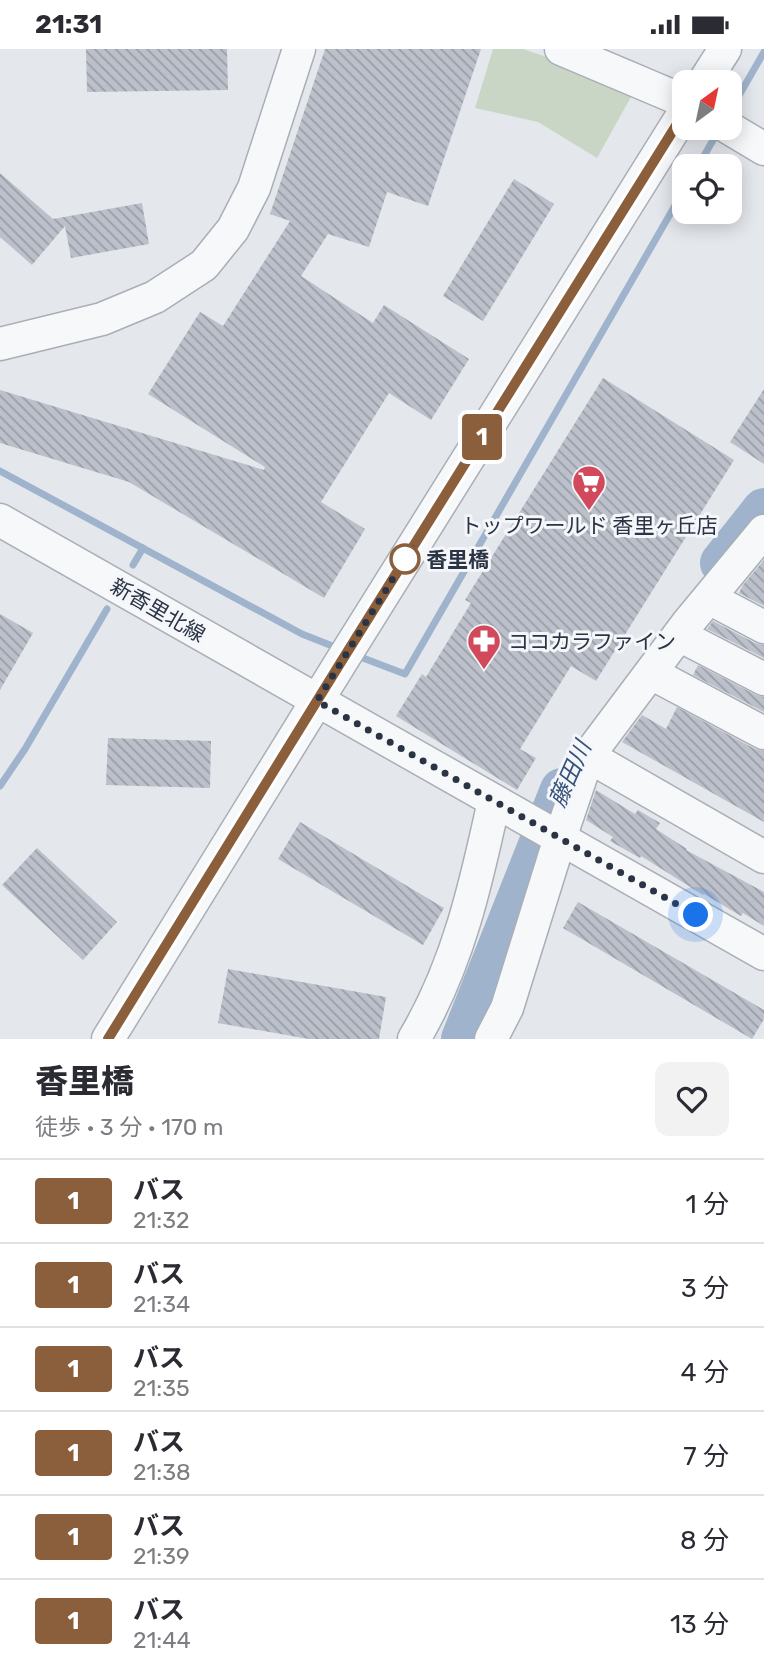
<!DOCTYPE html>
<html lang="ja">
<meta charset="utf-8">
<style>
body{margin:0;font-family:Rubik,"Noto Sans JP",sans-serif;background:#f2f2f3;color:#2b2b33;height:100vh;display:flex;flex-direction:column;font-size:26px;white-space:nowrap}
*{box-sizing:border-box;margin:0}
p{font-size:23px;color:#7c7c81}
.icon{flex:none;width:38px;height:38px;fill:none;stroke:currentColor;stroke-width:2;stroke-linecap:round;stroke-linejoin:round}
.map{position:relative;height:990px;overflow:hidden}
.side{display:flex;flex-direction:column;background:#fff;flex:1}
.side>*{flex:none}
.badge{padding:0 14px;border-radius:5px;font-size:24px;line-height:46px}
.needle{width:46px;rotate:33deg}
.tools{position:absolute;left:672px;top:21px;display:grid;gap:14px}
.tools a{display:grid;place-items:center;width:70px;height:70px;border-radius:14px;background:#fff;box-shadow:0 4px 18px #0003;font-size:35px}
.you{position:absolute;width:35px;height:35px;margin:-18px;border:5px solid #fff;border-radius:50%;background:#1a73e8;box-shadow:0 0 0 10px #1a73e833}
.map>.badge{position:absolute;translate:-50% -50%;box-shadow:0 0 0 4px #fff}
.round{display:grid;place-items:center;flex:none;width:74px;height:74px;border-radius:14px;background:#f2f2f3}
.head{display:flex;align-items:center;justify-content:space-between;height:119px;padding:0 35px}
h1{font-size:33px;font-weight:800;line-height:52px}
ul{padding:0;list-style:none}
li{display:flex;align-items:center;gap:21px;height:84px;padding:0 35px;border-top:2px solid #e1e1e2}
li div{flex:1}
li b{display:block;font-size:26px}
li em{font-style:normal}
li .badge{min-width:77px;font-weight:700;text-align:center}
.status{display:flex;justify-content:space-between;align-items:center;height:49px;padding:0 35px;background:#fff;direction:ltr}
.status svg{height:19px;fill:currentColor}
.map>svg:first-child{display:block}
.park{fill:#c9d6c5}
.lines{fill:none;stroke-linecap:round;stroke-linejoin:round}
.stream{stroke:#9fb4cc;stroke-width:7}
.river{stroke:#9fb4cc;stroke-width:44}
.building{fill:url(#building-back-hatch)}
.minor-casing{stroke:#a9aeb7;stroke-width:35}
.minor{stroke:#f7f8fa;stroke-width:32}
.line-casing{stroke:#fff;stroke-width:16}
.line{stroke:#8b5e3c;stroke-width:10}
.walk{stroke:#2b3445;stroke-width:7;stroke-dasharray:0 12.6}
.stop-dot{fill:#fff;stroke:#8b5e3c;stroke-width:3.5}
.labels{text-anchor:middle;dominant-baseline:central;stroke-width:6;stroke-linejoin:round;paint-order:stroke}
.poi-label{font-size:21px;fill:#2b3445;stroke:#f4f6f9}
.stop-label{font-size:21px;font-weight:bold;fill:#2b3445;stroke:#f4f6f9;text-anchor:start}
.street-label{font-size:21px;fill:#2b3445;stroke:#f4f6f9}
.water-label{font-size:23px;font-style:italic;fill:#34527a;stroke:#f4f6f9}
</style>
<div class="status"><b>21:31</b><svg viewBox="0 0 49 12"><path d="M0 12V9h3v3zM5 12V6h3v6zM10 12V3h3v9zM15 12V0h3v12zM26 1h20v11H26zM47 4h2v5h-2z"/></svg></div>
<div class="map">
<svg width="764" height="990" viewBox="0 0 764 990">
<defs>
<pattern id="building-back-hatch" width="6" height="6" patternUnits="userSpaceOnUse" patternTransform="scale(1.75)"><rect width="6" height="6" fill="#bbc0ca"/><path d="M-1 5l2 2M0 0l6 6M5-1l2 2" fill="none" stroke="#989da6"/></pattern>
</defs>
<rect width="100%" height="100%" fill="#e4e7ec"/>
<!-- park -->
<polygon class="park" points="493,0 523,0 565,14 632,46 597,109 538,73 475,59"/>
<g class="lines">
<!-- stream -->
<g class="stream">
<polyline points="730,62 764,3"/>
<polyline points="698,117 719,81"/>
<polyline points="0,422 302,585 340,600"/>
<polyline points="133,516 143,499"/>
<polyline points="355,606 405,625 684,141"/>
<polyline points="0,737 25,700 107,560"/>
</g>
<!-- river -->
<g class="river">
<polyline points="722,514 764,461"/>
<polyline points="463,990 562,741"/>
</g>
</g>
<!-- building -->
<g class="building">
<polygon points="86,0 227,0 228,41 87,43"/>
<polygon points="325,0 481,0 428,157 387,143 369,198 328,185 301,227 373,274 384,256 469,310 431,371 389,344 321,453 365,480 324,549 129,433 0,394 0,341 264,421 265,418 148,345 200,263 223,277 290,172 270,165"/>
<polygon points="0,124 53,170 142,154 149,195 71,209 65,177 32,216 0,188"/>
<polygon points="514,130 554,155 483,272 443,247"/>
<polygon points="603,329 734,411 596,632 571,617 520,700 536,709 517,741 396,667 422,625 426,628 471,554 465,551"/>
<polygon points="764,340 764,415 730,393"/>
<polygon points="764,511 764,557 739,544 743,536"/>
<polygon points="0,565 33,584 0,641"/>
<polygon points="713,572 755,594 764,596 764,609 707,580"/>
<polygon points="698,616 756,646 764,648 764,663 693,626"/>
<polygon points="677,658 755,700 764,702 764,773 622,693 642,666 666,680"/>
<polygon points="108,689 211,692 210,739 106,736"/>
<polygon points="596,741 635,765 638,761 660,774 656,780 687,800 686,801 764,843 764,877 743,864 741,867 704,845 703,846 641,807 640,809 610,792 613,788 586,771"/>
<polygon points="300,773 444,859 423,896 278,810"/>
<polygon points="37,799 117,873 83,911 2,836"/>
<polygon points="578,853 764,961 764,970 752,990 563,879"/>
<polygon points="228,920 386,948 379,990 309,990 218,974"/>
</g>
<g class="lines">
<!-- minor casing -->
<g class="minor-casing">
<g id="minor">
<polyline points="561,0 684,52"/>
<polyline points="704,33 725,0"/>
<polyline points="729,79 764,100"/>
<polyline points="0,295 102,270 155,248 204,216 233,180 254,139 299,0"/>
<polyline points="0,471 764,905"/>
<polyline points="709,549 764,578"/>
<polyline points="679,586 764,630"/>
<polyline points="651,624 764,684"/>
<polyline points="588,707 764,808"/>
<polyline points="108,990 341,613 684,64"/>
<path d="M414,990C458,916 476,835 494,752"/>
<polyline points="491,990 507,959 560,789 588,707 687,575 764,482"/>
</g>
</g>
<!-- minor -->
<use href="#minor" class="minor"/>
</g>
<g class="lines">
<!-- line casing -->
<g class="line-casing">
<polyline id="line" points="108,990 341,613 684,64"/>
</g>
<!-- line -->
<use href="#line" class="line"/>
<!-- walk -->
<polyline class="walk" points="405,510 412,499 317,652 696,866"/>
</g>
<!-- icons -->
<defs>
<g id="supermarket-pin" transform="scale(1.75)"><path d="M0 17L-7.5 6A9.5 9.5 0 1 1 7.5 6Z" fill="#d1495b" stroke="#f4f6f9"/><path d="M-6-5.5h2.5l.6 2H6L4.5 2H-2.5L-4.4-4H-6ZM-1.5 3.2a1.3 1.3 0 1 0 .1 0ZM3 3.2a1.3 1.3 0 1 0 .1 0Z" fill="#fff"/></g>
<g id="pharmacy-pin" transform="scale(1.75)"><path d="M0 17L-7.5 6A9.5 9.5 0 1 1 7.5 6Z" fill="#d1495b" stroke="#f4f6f9"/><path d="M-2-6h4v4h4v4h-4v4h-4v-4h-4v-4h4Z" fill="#fff"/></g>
</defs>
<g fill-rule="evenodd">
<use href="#supermarket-pin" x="589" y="433"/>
<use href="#pharmacy-pin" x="484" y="592"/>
</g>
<!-- markers -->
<circle class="stop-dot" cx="405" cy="510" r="14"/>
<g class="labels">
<!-- poi labels -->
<g class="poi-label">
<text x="589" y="476">トップワールド 香里ヶ丘店</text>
<text x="508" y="592" text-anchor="start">ココカラファイン</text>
</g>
<!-- stop labels -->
<g class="stop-label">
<text x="426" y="510">香里橋</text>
</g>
<!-- street labels -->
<g class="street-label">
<text transform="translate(158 561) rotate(30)">新香里北線</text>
</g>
<!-- water labels -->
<g class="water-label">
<text transform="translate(570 725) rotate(-66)">藤田川</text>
</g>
</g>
</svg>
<div class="tools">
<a><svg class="needle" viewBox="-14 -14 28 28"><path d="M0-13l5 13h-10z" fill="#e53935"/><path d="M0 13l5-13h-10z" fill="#7c7c81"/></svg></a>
<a><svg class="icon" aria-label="locate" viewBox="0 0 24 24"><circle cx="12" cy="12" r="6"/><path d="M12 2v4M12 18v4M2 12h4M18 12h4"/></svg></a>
</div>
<div class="you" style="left:696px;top:866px"></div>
<b class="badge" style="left:482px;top:388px;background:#8b5e3c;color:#fff">1</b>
</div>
<section class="side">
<div class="head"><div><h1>香里橋</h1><p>徒歩 · 3 分 · 170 m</p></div><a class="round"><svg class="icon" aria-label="heart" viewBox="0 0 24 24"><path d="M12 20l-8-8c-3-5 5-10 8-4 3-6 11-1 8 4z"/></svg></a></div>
<ul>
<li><span class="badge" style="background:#8b5e3c;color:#fff">1</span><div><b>バス</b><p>21:32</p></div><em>1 分</em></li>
<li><span class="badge" style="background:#8b5e3c;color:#fff">1</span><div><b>バス</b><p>21:34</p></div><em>3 分</em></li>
<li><span class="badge" style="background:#8b5e3c;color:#fff">1</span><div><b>バス</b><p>21:35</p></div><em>4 分</em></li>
<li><span class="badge" style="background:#8b5e3c;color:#fff">1</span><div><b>バス</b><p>21:38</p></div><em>7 分</em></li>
<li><span class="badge" style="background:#8b5e3c;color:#fff">1</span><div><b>バス</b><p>21:39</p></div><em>8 分</em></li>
<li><span class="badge" style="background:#8b5e3c;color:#fff">1</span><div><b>バス</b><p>21:44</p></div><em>13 分</em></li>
</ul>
</section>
